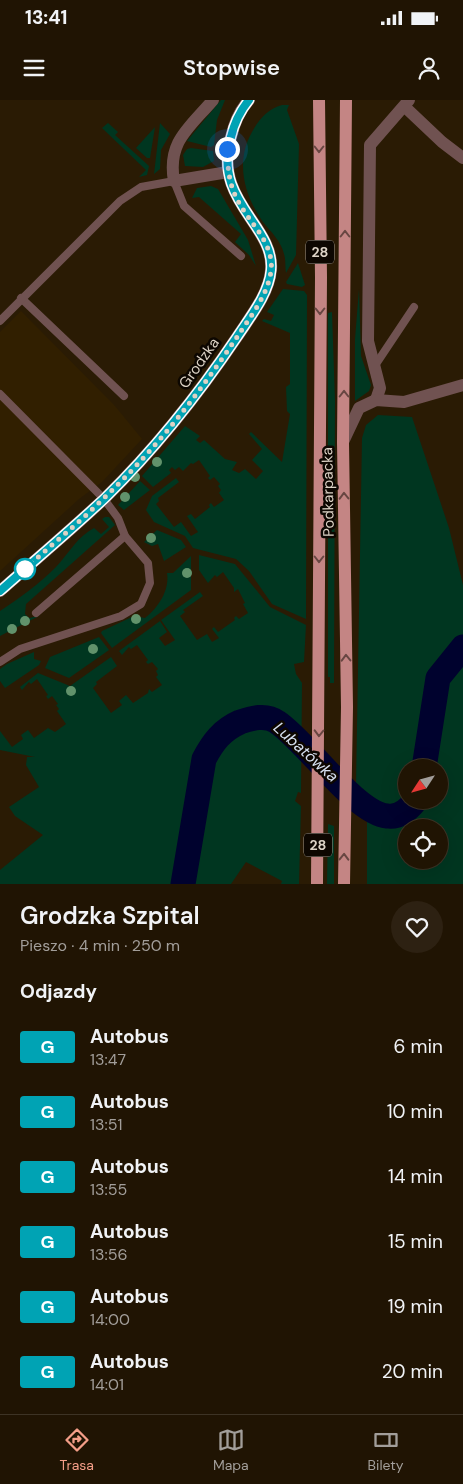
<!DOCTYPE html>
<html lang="pl">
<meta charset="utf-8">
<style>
body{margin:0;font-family:"DM Sans",sans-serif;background:#2d2112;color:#f1f3f6;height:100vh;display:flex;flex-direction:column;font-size:19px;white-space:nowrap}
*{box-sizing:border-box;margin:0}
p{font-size:16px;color:#a29e9a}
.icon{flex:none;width:28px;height:28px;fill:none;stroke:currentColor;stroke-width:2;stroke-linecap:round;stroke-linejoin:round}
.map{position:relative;height:784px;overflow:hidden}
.side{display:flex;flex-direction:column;background:#201403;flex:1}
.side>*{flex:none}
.badge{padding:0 10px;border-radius:4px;font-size:18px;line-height:32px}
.needle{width:32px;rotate:234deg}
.buttons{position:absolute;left:398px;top:659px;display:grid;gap:10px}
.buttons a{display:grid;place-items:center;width:50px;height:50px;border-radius:50%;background:#201403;box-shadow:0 5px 20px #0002,0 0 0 1px #3d3325;font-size:25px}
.you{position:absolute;width:25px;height:25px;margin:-12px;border:4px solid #fff;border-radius:50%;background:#1a73e8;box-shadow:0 0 0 8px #1a73e833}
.map>.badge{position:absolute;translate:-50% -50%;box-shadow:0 0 0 2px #fff}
h2{padding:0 20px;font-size:19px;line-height:45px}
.round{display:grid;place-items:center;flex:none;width:52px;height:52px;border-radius:26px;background:#2d2112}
.headline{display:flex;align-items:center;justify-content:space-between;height:85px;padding:0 20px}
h1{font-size:24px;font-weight:600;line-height:38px}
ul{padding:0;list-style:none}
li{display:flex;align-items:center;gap:15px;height:65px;padding:0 20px}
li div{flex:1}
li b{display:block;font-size:19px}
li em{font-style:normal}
li .badge{min-width:55px;font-weight:700;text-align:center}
.status{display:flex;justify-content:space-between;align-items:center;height:35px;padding:0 25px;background:#201403;direction:ltr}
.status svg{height:14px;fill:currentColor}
header{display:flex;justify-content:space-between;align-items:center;height:65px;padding:0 20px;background:#201403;font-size:22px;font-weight:600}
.dock{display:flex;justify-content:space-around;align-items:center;height:70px;border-top:1px solid #3d3325;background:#201403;font-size:14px;color:#a29e9a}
.dock a{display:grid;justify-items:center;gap:2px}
.dock .active{color:#f49e88}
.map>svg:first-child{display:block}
.built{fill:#311f00}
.green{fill:#003620;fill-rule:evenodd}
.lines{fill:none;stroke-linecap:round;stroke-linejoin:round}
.river{stroke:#00022e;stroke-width:25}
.service{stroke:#705251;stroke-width:8}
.minor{stroke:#705251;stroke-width:12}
.tertiary{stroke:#705251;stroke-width:12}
.primary{stroke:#c48584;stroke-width:12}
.tree{fill:#61926b}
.oneway{stroke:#684642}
.line-casing{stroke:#fff;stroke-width:11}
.line{stroke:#00a3b4;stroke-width:8}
.walk{stroke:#dcd2c5;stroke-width:5;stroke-dasharray:0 9}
.stop-dot{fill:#fff;stroke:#00a3b4;stroke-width:2.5}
.labels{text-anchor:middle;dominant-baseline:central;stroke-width:5;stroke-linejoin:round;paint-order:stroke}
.shield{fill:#0d0701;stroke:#9e958a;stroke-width:1}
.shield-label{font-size:14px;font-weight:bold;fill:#dcd2c5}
.street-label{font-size:15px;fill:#dcd2c5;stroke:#0d0701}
.water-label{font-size:16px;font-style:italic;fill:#d6e0f0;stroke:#0d0701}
</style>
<div class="status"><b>13:41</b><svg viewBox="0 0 49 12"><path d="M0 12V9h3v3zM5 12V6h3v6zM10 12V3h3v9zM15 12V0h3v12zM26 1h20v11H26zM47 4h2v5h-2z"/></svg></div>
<header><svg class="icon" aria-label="menu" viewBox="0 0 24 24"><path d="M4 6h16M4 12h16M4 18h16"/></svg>Stopwise<svg class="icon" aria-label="person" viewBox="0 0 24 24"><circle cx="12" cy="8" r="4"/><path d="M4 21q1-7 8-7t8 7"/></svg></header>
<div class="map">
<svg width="463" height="784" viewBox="0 0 463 784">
<rect width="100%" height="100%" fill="#2a1b04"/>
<!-- built -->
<polygon class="built" points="21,211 115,306 142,339 102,382 79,399 0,471 0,232"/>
<!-- green -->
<g class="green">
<polygon points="221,0 225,0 217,20 214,45 211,47 187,41"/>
<path d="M282,5H289L287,10L299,44L296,155L286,173C285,167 286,160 284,154C281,141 271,132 263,122C244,95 235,62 252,32C259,19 268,9 282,5Z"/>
<polygon points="108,23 118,32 115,35 149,66 147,75 139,77 146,70 102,28"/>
<polygon points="160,23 170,34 161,50 160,69 154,74"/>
<polygon points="155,27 150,58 147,58 136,48"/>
<polygon points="191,48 213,51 214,61 203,67 185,66 183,55 187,49"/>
<polygon points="211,86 218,89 248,140 256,166 249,155 235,142 241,134 199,97 192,98 197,88"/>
<polygon points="298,163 305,185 302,187 287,184 286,182"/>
<polygon points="283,189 304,191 307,195 306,519 272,504 249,471 236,459 193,448 185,436 154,422 146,410 152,396 176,378 179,382 158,398 159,401 156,404 174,427 181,422 191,436 198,432 187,416 191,414 195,419 210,407 209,405 211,403 214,407 224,400 219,393 221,390 218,386 220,384 214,377 210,380 208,378 210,376 199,360 193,364 191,363 183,371 179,367 175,370 172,367 169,370 171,373 153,387 142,376 185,326 200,336 196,340 200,343 204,340 225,359 237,362 232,370 239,373 245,369 256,379 263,371 252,360 262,349 249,334 251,332 282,362 290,314 287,311 286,287 290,284 290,233 262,221 264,219 271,221 274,215 267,212"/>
<polygon points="359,189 361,256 371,285 369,291 355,301 355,239"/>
<polygon points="332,212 335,301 334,583 330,583 330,577 328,577 328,213"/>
<path d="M378,315L412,317L449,428L463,485V784H367V719L356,685L362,338L366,325ZM406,668H439V700H406ZM406,728H439V760H406Z"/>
<polygon points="140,381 150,390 124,410 118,405"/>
<path d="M105,417H109L115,425L26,504L25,514L29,518L39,516L0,536V511C20,498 39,484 56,467C69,453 77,437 94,428L101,434L109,427L102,419Z"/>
<polygon points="157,430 181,440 186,447 164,461 158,444 152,446 144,442"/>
<polygon points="199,455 235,464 270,507 306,525 304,562 294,564 296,574 302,583 301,693 298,692 295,701 301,706 299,784 281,784 282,781 246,762 231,784 0,784 0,770 43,735 15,716 9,707 39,687 26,665 27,657 35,657 0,650 0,631 12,647 23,639 21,635 28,630 34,638 48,628 55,632 66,624 57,611 59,609 56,605 58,604 52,596 48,599 46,596 48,595 37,579 31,584 29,582 22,590 20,587 38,573 70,586 111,557 117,566 96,582 97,584 93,588 111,613 122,605 119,601 126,595 133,603 148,593 149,589 152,592 162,585 156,577 158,575 156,571 158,569 152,562 148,564 146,562 148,560 137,545 131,549 129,547 122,555 119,551 160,521 167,532 159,538 165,546 175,540 161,520 200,492 203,496 183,510 185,512 180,516 197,540 207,534 212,542 219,538 212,529 214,527 218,532 235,520 234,518 236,516 239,519 248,513 243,504 245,503 238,489 234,492 234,488 223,472 217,477 215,475 208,483 199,470"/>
<path d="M191,456V490L112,548L101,533L102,531L134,516L145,518C158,508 170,490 167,473H173Z"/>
<polygon points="99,537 109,550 69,578 45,568 50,557"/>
<polygon points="34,552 34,559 41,561 39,565 5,588 0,581 0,569 7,564"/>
<polygon points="328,724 334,726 334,784 327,784"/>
</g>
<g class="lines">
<!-- river -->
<g class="river">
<polyline points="424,668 438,578 463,547"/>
<path d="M183,784L204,659C213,642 222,630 240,622C252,618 266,614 277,622C306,641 355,713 387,716C399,718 409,709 416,700"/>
</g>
<!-- service -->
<g class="service">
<polyline points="21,198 124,296"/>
<polyline points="0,221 120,101 141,87 174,81 184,106 241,156"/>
<polyline points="374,267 414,207"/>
<polyline points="0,294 104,399 118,418 125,436 148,463 150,483 141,504 121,516 20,549 0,562"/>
<polyline points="36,513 125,436"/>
</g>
<!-- minor -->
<g class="minor">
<path d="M213,0C189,28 167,42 174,81L228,72"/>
<polyline points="405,7 442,42 463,58"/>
<polyline points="376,300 380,288 368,241 370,45 409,0"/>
<polyline points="343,342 359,308 376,300 404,302 463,285"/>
</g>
<!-- tertiary -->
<path class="tertiary" d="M0,491C35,460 71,430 105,398C155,349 198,295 237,237C250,217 269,194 271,170C275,125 212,101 231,37C234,24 240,10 249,0"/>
<!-- primary -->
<g class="primary">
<polyline points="317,784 321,177 319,0"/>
<polyline points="344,784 347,607 343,342 346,0"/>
</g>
</g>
<!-- trees -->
<g class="tree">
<circle cx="157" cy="362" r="5"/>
<circle cx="135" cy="377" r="5"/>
<circle cx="125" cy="397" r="5"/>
<circle cx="151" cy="438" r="5"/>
<circle cx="187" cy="473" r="5"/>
<circle cx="136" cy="519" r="5"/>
<circle cx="25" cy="521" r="5"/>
<circle cx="12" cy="529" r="5"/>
<circle cx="93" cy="549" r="5"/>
<circle cx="71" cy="591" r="5"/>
</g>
<!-- one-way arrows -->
<defs><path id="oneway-chevron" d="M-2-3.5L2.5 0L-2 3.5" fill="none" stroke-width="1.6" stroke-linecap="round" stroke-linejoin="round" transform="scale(1.25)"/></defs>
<g class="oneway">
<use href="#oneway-chevron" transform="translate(319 49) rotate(90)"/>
<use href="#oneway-chevron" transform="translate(345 134) rotate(-90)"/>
<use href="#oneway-chevron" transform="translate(320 211) rotate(90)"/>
<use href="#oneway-chevron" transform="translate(344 294) rotate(-90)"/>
<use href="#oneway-chevron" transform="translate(344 396) rotate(-91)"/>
<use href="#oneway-chevron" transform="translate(319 459) rotate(90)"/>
<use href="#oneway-chevron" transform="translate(346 558) rotate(-91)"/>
<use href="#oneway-chevron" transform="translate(319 633) rotate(91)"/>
<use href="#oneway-chevron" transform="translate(344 757) rotate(-89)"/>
</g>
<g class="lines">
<!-- line casing -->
<g class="line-casing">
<path id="line" d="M0,491C35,460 71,430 105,398C155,349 198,295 237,237C250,217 269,194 271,170C275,125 212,101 231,37C234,24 240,11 249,0"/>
</g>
<!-- line -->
<use href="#line" class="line"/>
<!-- walk -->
<path class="walk" d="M25,469C51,445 79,423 104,398C155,350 198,295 237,237C250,217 268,195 271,171C275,142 246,120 236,97C228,81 228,65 227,49"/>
</g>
<!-- markers -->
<circle class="stop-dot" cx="25" cy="469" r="10"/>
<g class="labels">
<!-- shield labels -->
<g class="shield">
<rect x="306" y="140.5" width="28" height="23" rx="4"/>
<rect x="304" y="733.5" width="28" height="23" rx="4"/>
</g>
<g class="shield-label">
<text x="320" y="152">28</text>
<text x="318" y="745">28</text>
</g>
<!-- street labels -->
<g class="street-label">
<text transform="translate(199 263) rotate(-55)">Grodzka</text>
<text transform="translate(328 392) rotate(-91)">Podkarpacka</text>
</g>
<!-- water labels -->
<g class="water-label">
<text transform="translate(306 652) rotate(42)">Lubatówka</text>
</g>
</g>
</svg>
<div class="buttons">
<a><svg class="needle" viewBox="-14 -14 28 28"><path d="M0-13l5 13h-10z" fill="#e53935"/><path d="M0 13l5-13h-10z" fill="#a29e9a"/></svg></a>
<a><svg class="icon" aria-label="locate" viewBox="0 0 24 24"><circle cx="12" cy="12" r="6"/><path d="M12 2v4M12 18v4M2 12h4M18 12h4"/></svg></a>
</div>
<div class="you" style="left:227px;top:49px"></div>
</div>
<section class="side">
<div class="headline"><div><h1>Grodzka Szpital</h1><p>Pieszo · 4 min · 250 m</p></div><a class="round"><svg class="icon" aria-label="heart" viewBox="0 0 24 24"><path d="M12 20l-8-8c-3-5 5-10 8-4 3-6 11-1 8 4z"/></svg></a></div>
<h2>Odjazdy</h2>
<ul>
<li><span class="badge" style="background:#00a3b4;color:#fff">G</span><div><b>Autobus</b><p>13:47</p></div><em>6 min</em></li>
<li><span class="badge" style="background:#00a3b4;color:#fff">G</span><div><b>Autobus</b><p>13:51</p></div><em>10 min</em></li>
<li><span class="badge" style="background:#00a3b4;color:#fff">G</span><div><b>Autobus</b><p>13:55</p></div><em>14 min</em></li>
<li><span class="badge" style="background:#00a3b4;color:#fff">G</span><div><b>Autobus</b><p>13:56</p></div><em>15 min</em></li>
<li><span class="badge" style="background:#00a3b4;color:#fff">G</span><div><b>Autobus</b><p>14:00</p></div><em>19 min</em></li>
<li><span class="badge" style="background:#00a3b4;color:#fff">G</span><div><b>Autobus</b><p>14:01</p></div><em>20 min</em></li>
</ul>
</section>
<nav class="dock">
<a class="active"><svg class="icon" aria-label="directions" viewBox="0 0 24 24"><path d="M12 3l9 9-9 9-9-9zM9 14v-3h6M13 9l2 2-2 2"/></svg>Trasa</a>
<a><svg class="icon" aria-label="map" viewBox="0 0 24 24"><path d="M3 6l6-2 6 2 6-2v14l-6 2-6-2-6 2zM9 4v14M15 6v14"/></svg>Mapa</a>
<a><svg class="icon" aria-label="tickets" viewBox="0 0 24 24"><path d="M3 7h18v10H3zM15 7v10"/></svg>Bilety</a>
</nav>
